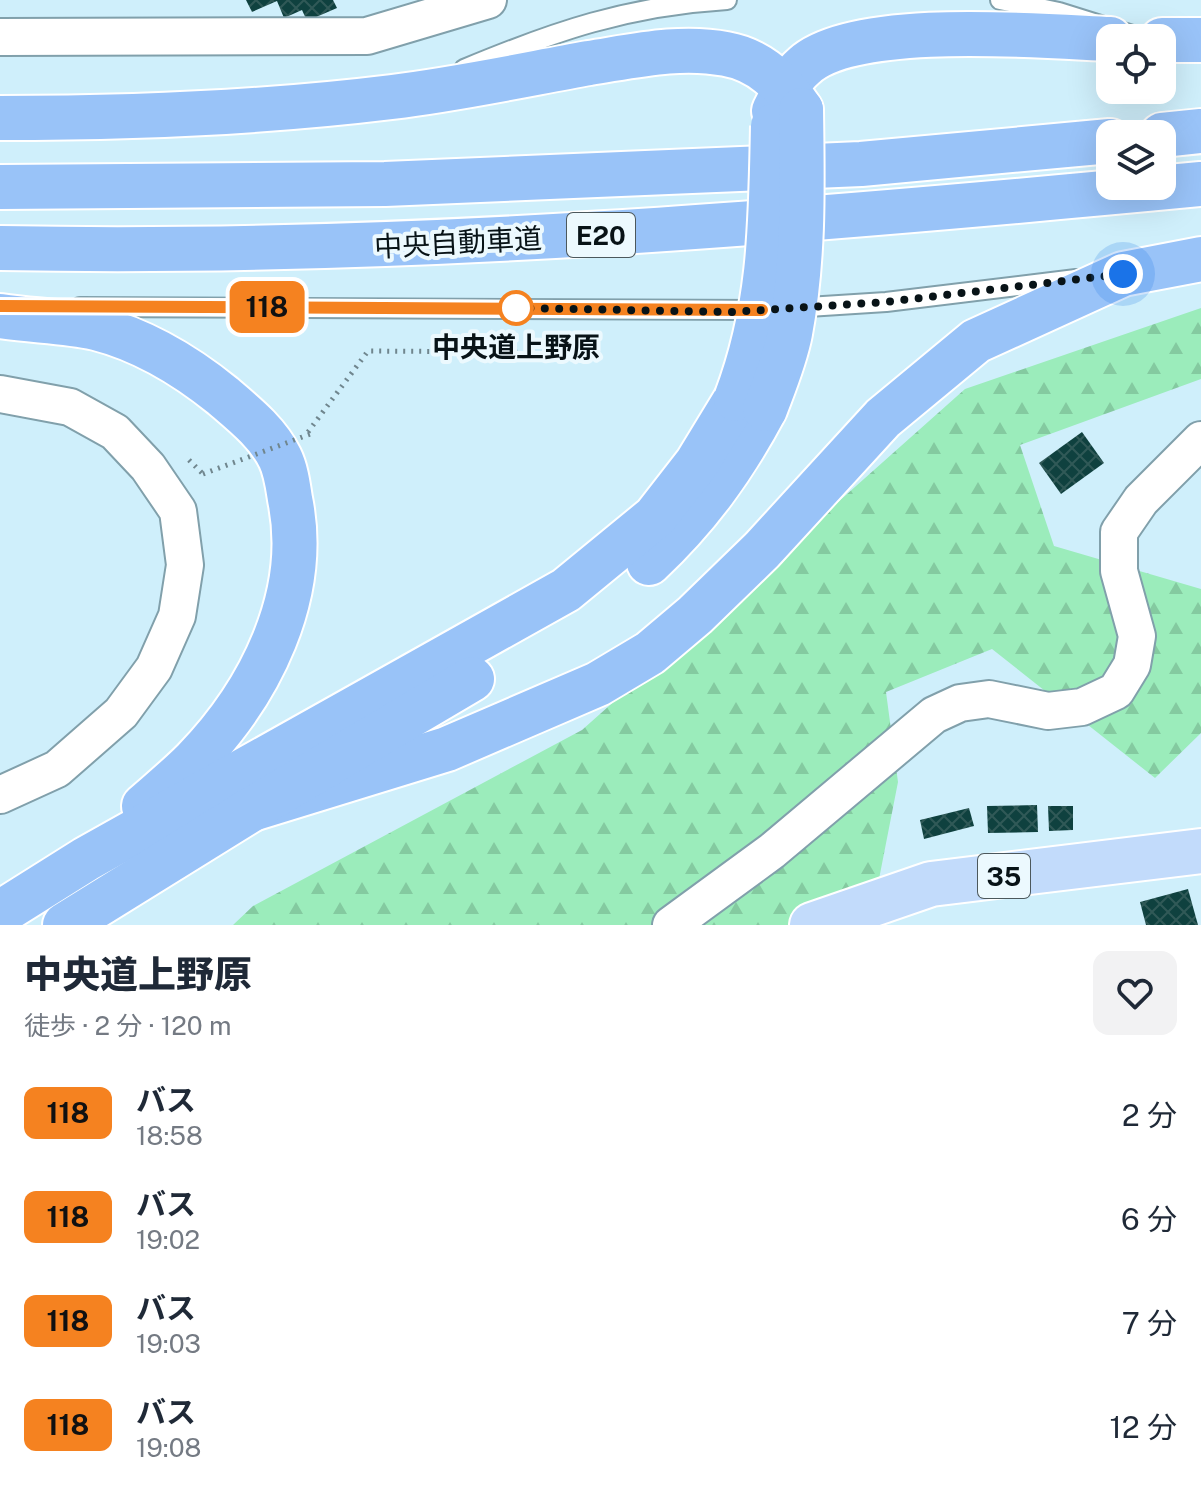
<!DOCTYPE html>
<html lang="ja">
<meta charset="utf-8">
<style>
body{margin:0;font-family:"Public Sans","Noto Sans JP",sans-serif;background:#f2f2f3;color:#1f2937;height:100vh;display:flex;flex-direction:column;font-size:30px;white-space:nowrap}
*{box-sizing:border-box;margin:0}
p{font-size:26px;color:#747a83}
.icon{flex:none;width:44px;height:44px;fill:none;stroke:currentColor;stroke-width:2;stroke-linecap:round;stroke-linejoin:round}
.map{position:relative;height:925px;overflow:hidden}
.panel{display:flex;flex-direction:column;background:#fff;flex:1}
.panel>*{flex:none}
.badge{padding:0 16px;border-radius:12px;font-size:28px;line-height:52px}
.buttons{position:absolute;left:1096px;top:24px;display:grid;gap:16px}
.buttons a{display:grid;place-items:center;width:80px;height:80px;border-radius:16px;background:#fff;box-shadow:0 8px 32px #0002;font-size:40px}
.you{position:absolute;width:40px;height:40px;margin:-20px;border:6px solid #fff;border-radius:50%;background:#1a73e8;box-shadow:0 0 0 12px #1a73e833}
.map>.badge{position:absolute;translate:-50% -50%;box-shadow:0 0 0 4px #fff}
.round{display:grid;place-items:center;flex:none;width:84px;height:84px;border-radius:16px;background:#f2f2f3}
.summary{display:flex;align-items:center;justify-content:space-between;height:136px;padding:0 24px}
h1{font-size:38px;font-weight:800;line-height:60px}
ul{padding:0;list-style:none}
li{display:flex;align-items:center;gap:24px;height:104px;padding:0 24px}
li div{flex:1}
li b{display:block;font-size:30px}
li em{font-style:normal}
li .badge{min-width:88px;font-weight:700;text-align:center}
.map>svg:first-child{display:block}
.forest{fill:url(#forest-firs)}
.building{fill:url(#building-cross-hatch)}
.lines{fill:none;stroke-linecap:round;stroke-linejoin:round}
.service-casing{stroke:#81a0ab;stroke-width:22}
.minor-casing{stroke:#81a0ab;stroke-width:40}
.primary-casing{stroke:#fff;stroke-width:48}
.motorway-casing{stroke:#fff;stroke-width:48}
.path{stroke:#70868e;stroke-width:5;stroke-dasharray:2 6;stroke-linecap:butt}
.service{stroke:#fff;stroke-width:18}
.minor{stroke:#fff;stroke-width:36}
.primary{stroke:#c2dbfb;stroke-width:44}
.motorway{stroke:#99c3f8;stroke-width:44}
.motorway-bridge-casing{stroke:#fff;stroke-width:48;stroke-linecap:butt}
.path-bridge{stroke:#70868e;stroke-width:5;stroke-dasharray:2 6;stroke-linecap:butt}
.motorway-bridge{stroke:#99c3f8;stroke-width:44}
.line-casing{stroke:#fff;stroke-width:18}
.line{stroke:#f58220;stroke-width:12}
.walk{stroke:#081317;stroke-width:8;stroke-dasharray:0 14.4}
.stop-dot{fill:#fff;stroke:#f58220;stroke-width:4}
.labels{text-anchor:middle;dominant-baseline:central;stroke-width:8;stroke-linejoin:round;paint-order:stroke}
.shield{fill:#ecf9fe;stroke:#4c585c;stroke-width:2}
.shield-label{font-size:26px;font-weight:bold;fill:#081317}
.street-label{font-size:28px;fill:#081317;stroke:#ecf9fe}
.stop-label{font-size:28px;font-weight:bold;fill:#081317;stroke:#ecf9fe}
</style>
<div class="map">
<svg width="1201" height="925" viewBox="0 0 1201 925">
<defs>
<pattern id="forest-firs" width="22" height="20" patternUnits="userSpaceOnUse" patternTransform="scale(2)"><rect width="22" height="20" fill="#9becbb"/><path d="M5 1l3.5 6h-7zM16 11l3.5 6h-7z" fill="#84caa0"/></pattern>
<pattern id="building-cross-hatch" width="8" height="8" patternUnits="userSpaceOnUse" patternTransform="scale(2)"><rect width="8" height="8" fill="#0f413f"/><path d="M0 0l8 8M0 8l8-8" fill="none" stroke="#305957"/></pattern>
</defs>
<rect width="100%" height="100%" fill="#cfeffb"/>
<!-- forest -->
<polygon class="forest" points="1201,308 1201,379 1020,445 1054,546 1201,589 1201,733 1155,778 992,649 886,692 898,782 870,925 233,925 253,906 582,730 965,389"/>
<!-- building -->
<g class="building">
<polygon points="246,0 333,0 337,8 307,21 302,10 284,18 277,1 252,12"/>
<polygon points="1082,432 1104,463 1061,494 1039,463"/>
<polygon points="1037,805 1038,832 988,833 987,806"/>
<polygon points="1048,806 1073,806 1073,830 1049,831"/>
<polygon points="969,808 974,826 924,839 920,820"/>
<polygon points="1188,889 1198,925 1146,925 1140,902"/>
</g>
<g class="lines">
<!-- service casing -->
<g class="service-casing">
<g id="service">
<polyline points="1000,0 1059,12 1142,38"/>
<path d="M464,69C555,31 628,6 727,0"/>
<polyline points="80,307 762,310"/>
<polyline points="792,308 886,302 1076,279"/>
</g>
</g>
<!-- minor casing -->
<g class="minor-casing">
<g id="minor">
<polyline points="0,37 367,36 488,0"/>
<polyline points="0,394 70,407 115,432 148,467 178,511 185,565 177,616 154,668 121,713 57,769 0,795"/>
<polyline points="671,925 772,851 934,715 960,703 989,699 1048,711 1082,707 1116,691 1132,665 1137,636 1119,571 1119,532 1141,500 1201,440"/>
</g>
</g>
<!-- primary casing -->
<g class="primary-casing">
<polyline id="primary" points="812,925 931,884 1201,851"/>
</g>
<!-- motorway casing -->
<g class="motorway-casing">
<g id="motorway">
<polyline points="1162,40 1201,40"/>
<path d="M774,111C782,95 790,78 804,66C854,20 1041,36 1110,39"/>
<path d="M0,118C131,118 262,113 392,97C458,89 523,75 589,63C634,56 680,45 726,54C760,60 783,83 801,110"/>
<polyline points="1162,135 1201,131"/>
<polyline points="0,187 385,184 861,164 1110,141"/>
<path d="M0,248C402,256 801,222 1201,184"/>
<path d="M0,316C31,321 66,321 96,328C143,340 186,366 223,396C244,414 268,433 280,458C286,470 288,486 290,499C310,595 260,693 194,761C178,777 161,791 144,806"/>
<path d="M649,563C698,517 733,469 765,409"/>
<polyline points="252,809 447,749 598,684 650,653 695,615 762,550 883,418 976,341 1123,274 1201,259"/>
<polyline points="0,913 86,859 566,590 655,517 697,463 736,399"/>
<polyline points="65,925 252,809 472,679"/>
</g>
</g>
<!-- path -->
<g class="path">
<polyline points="308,432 368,351 520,352"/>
<polyline points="189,460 203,474"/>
</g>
<!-- service -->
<use href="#service" class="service"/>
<!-- minor -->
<use href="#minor" class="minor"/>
<!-- primary -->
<use href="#primary" class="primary"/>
<!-- motorway -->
<use href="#motorway" class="motorway"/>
<!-- motorway-bridge casing -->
<g class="motorway-bridge-casing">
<g id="motorway-bridge">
<path d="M736,399C771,307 771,223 773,126"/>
<path d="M765,409C774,385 785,359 790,333C804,259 802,185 801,110"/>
</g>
</g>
<!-- path-bridge -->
<polyline class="path-bridge" points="203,474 313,433"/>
<!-- motorway-bridge -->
<use href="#motorway-bridge" class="motorway-bridge"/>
</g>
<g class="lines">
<!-- line casing -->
<g class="line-casing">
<polyline id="line" points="0,306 762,310"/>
</g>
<!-- line -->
<use href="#line" class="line"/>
<!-- walk -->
<polyline class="walk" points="516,308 732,312 886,302 1123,274"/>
</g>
<!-- markers -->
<circle class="stop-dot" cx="516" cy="308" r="16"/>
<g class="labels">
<!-- shield labels -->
<g class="shield">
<rect x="567" y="213" width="68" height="44" rx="6"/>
<rect x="978" y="854" width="52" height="44" rx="6"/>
</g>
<g class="shield-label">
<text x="601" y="235">E20</text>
<text x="1004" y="876">35</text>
</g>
<!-- street labels -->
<g class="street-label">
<text transform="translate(458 242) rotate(-3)">中央自動車道</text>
</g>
<!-- stop labels -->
<g class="stop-label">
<text x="516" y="346">中央道上野原</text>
</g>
</g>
</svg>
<div class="buttons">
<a><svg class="icon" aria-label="locate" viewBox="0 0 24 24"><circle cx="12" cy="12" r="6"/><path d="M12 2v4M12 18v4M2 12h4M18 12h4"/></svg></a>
<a><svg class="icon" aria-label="layers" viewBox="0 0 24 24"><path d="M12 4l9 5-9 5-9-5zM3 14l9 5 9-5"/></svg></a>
</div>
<div class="you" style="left:1123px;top:274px"></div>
<b class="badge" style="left:267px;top:307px;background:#f58220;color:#111">118</b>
</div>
<section class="panel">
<div class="summary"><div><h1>中央道上野原</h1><p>徒歩 · 2 分 · 120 m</p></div><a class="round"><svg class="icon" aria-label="heart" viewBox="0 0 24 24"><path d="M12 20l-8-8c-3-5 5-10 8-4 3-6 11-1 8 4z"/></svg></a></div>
<ul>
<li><span class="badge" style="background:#f58220;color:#111">118</span><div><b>バス</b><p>18:58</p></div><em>2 分</em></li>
<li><span class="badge" style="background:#f58220;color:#111">118</span><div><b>バス</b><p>19:02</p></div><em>6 分</em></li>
<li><span class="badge" style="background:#f58220;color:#111">118</span><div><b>バス</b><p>19:03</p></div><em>7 分</em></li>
<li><span class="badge" style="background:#f58220;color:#111">118</span><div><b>バス</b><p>19:08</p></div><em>12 分</em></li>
</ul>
</section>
